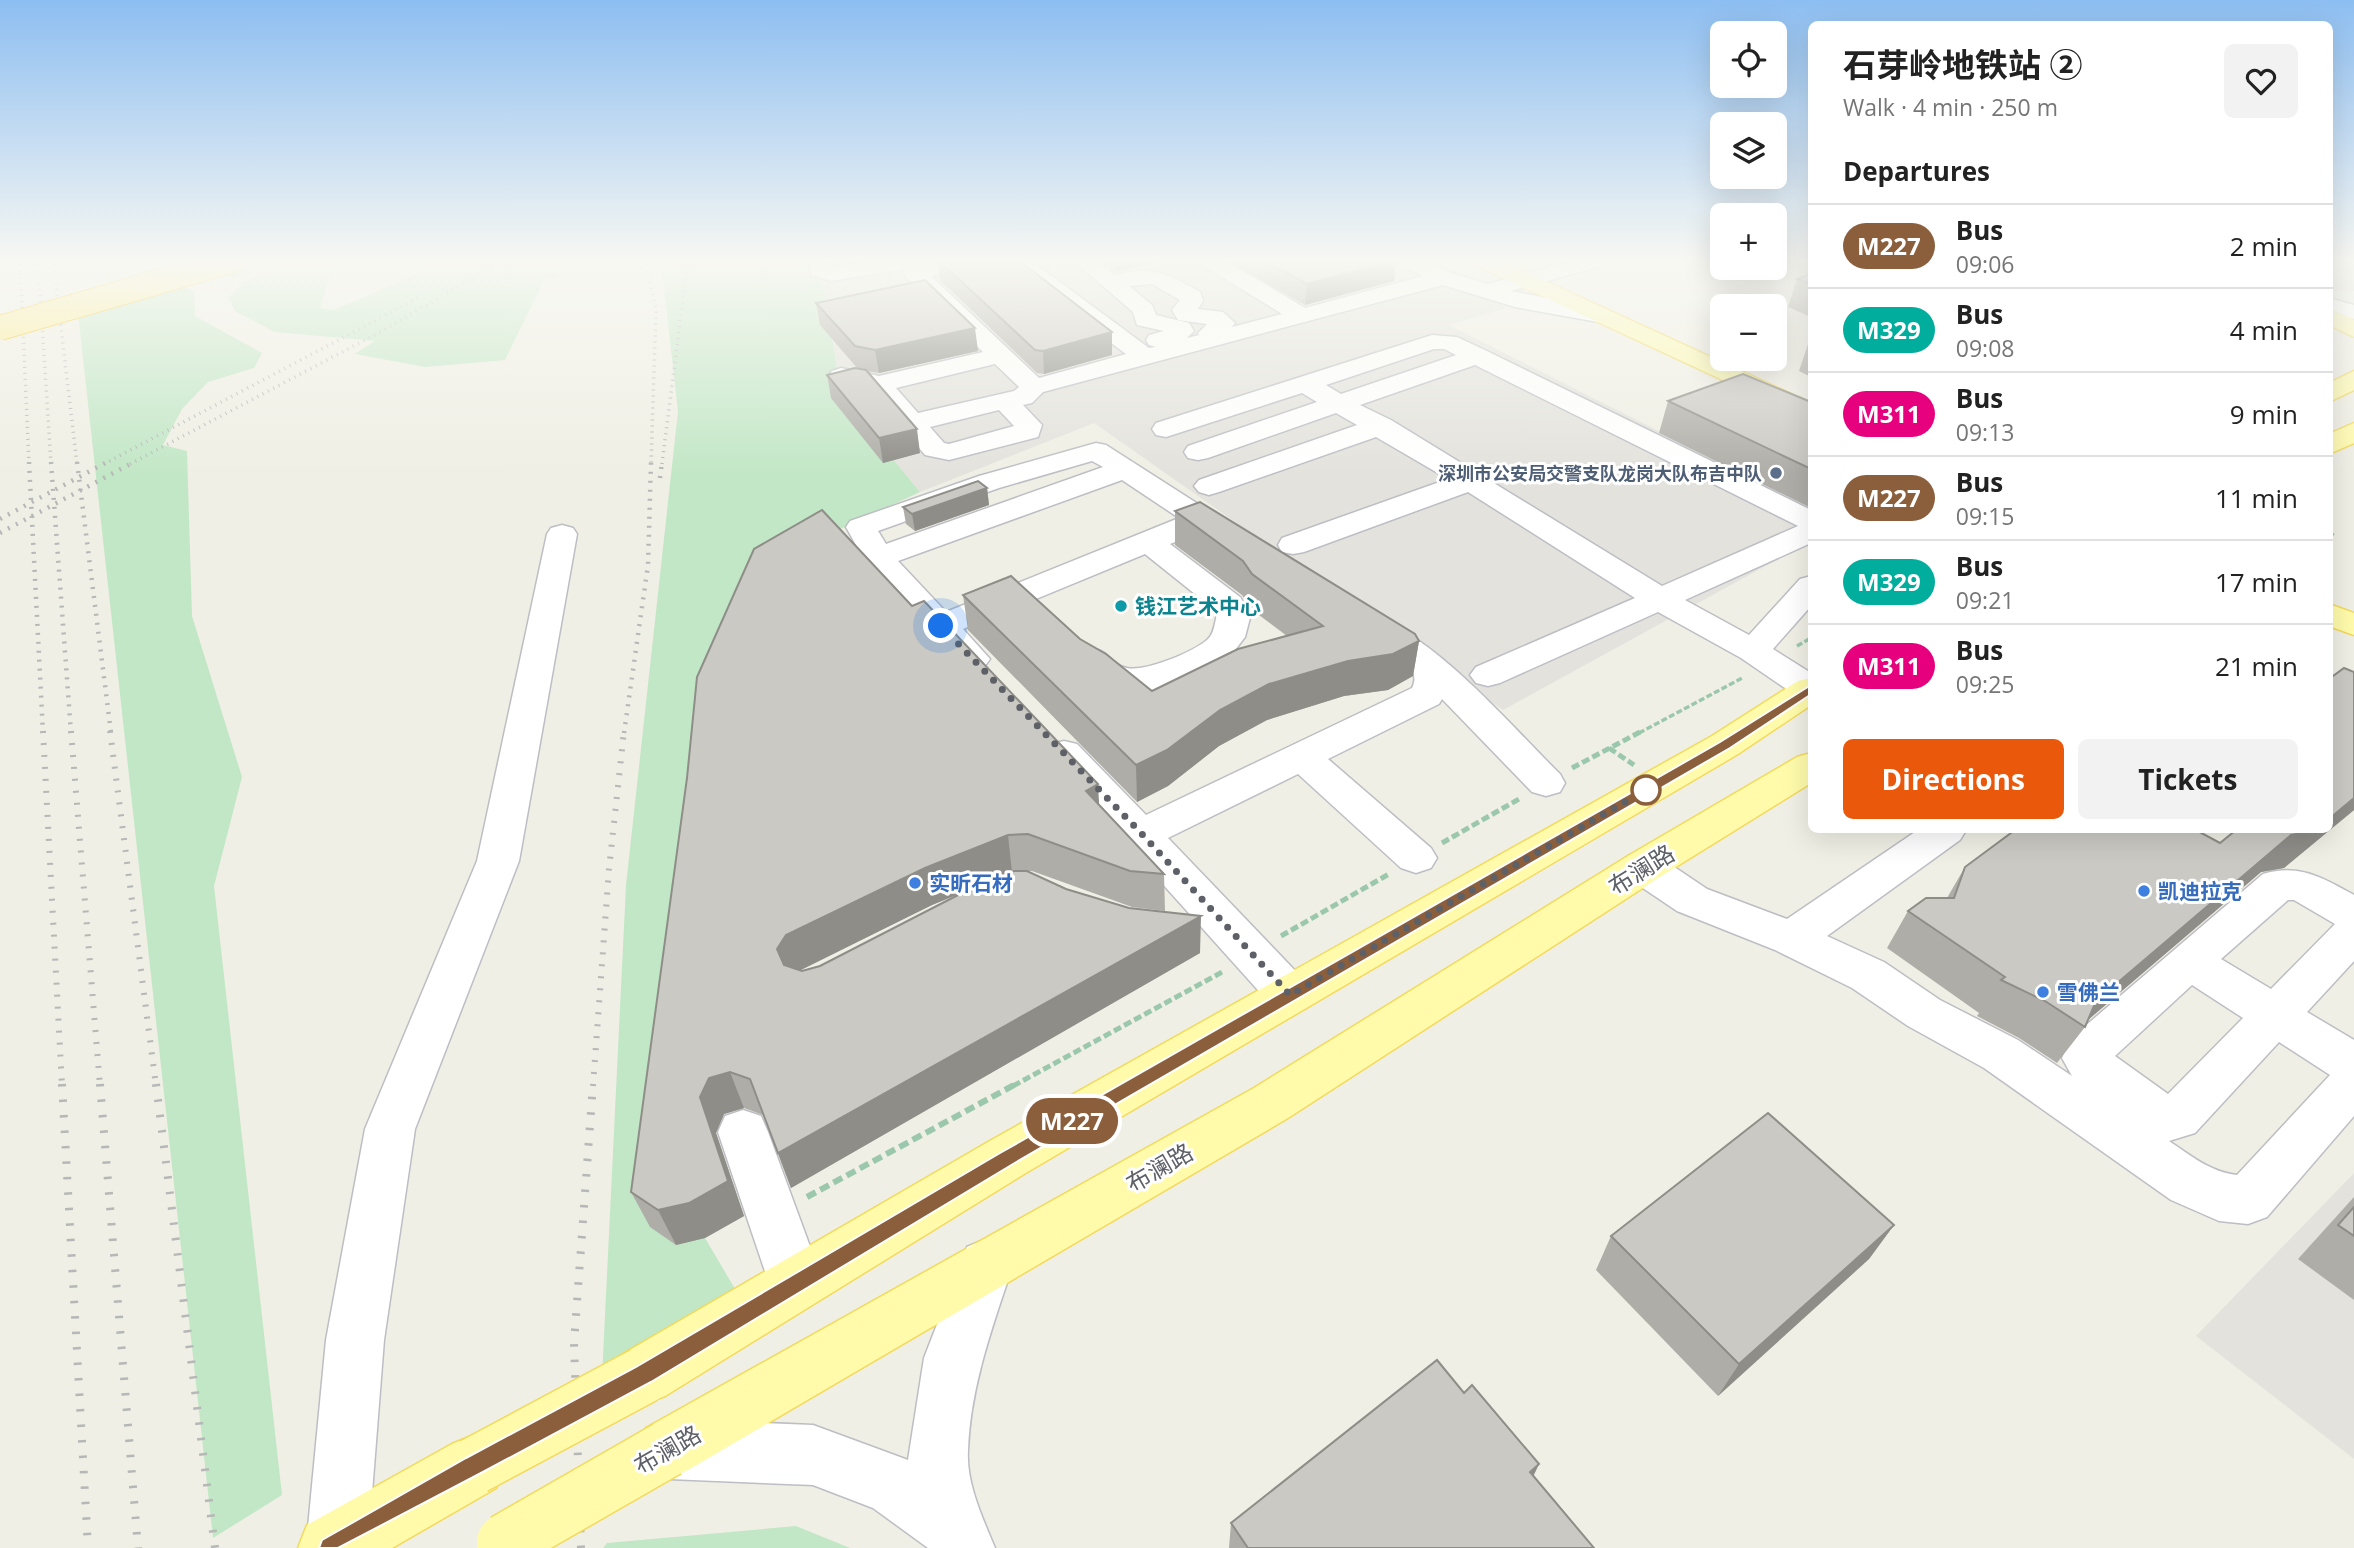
<!DOCTYPE html>
<meta charset="utf-8">
<style>
body{margin:0;font-family:"Open Sans","Noto Sans SC",sans-serif;background:#f2f2f2;color:#222;height:100vh;display:flex;flex-direction:column;font-size:26px;white-space:nowrap}
*{box-sizing:border-box;margin:0}
p{font-size:23px;color:#767676}
.icon{flex:none;width:38px;height:38px;fill:none;stroke:currentColor;stroke-width:2;stroke-linecap:round;stroke-linejoin:round}
.map{position:relative;flex:1;overflow:hidden}
.sheet{position:absolute;left:1808px;top:21px;width:525px;height:812px;display:flex;flex-direction:column;background:#fff;border-radius:10px;box-shadow:0 7px 28px #0002}
.sheet>*{flex:none}
.badge{padding:0 14px;border-radius:23px;font-size:24px;line-height:46px}
.fabs{position:absolute;left:1710px;top:21px;display:grid;gap:14px}
.fabs a{display:grid;place-items:center;width:77px;height:77px;border-radius:10px;background:#fff;box-shadow:0 7px 28px #0002;font-size:35px}
.you{position:absolute;width:35px;height:35px;margin:-18px;border:5px solid #fff;border-radius:50%;background:#1a73e8;box-shadow:0 0 0 10px #1a73e833}
.map>.badge{position:absolute;translate:-50% -50%;box-shadow:0 0 0 4px #fff}
h2{padding:0 35px;font-size:26px;line-height:63px}
.round{display:grid;place-items:center;flex:none;width:74px;height:74px;border-radius:10px;background:#f2f2f2}
.headline{display:flex;align-items:center;justify-content:space-between;height:119px;padding:0 35px}
h1{font-size:33px;font-weight:700;line-height:52px}
.primary-button{display:flex;gap:14px;margin-top:auto;padding:14px 35px}
.primary-button a{flex:1;height:80px;border-radius:10px;background:#ea580c;color:#fff;font-size:28px;font-weight:700;line-height:80px;text-align:center}
.primary-button a+a{background:#f2f2f2;color:#222}
ul{padding:0;list-style:none}
li{display:flex;align-items:center;gap:21px;height:84px;padding:0 35px;border-top:2px solid #e0e0e0}
li div{flex:1}
li b{display:block;font-size:26px}
li em{font-style:normal}
li .badge{min-width:77px;font-weight:700;text-align:center}
.map>svg:first-child{display:block}
.industrial{fill:#e3e2dd}
.education{fill:#e0ded3}
.green{fill:#c2e7c6}
.lines{fill:none;stroke-linecap:round;stroke-linejoin:round}
.minor-casing{stroke:#bdbec4;stroke-width:3}
.major-casing{stroke:#f3da5b;stroke-width:3}
.path-far2{stroke:#9bc8ad;stroke-width:3.5;stroke-dasharray:6 2.5;stroke-linecap:butt}
.path-far1{stroke:#9bc8ad;stroke-width:5;stroke-dasharray:8 3.5;stroke-linecap:butt}
.path{stroke:#9bc8ad;stroke-width:6;stroke-dasharray:10 5;stroke-linecap:butt}
.minor{fill:#fff;fill-rule:evenodd}
.major{fill:#fffbab;fill-rule:evenodd}
.rail-far3{stroke:#b6b7b7;stroke-width:3.5;stroke-dasharray:1 5;stroke-linecap:butt}
.rail-far2{stroke:#b6b7b7;stroke-width:4.5;stroke-dasharray:2 7;stroke-linecap:butt}
.rail-far1{stroke:#b6b7b7;stroke-width:6;stroke-dasharray:2 10;stroke-linecap:butt}
.rail{stroke:#b6b7b7;stroke-width:8;stroke-dasharray:2.5 13;stroke-linecap:butt}
.major-bridge-casing{stroke:#f3da5b;stroke-width:59;stroke-linecap:butt}
.highway-bridge-casing{stroke:#f5c400;stroke-width:26;stroke-linecap:butt}
.major-bridge{stroke:#fffbab;stroke-width:56}
.highway-bridge{stroke:#feee8e;stroke-width:24}
.wall{fill:#afada8;fill-rule:evenodd}
.shaded-wall{fill:#8e8d88}
.building{fill:#cbc9c3;stroke:#8e8d88;stroke-width:2}
.line{fill:#8b5e3c;stroke:#fff;stroke-width:2}
.walk{stroke:#5d6066;stroke-width:7;stroke-dasharray:0 12.6}
.service-dot{fill:#5c6f8a;stroke:#fff;stroke-width:2.5}
.culture-dot{fill:#0f9aa8;stroke:#fff;stroke-width:2.5}
.stop-dot{fill:#fff;stroke:#8b5e3c;stroke-width:3.5}
.shop-dot{fill:#3f7fe0;stroke:#fff;stroke-width:2.5}
.labels{text-anchor:middle;dominant-baseline:central;stroke-width:6;stroke-linejoin:round;paint-order:stroke}
.far-service-label{font-size:18px;font-weight:bold;fill:#4e5e75;stroke:#fff;text-anchor:end}
.culture-label{font-size:21px;font-weight:bold;fill:#0d838f;stroke:#fff;text-anchor:start}
.shop-label{font-size:21px;font-weight:bold;fill:#366cbe;stroke:#fff;text-anchor:start}
.near-street-label{font-size:24px;fill:#5d6066;stroke:#fff}
</style>
<div class="map">
<svg width="2354" height="1548" viewBox="0 0 2354 1548">
<rect width="100%" height="100%" fill="#f0efe5"/>
<!-- industrial -->
<g class="industrial">
<polygon points="812,259 1411,259 1507,308 1449,325 1811,508 1811,541 1503,710 1094,423 920,492 841,396 825,291"/>
<polygon points="2354,1173 2354,1459 2196,1336"/>
</g>
<!-- education -->
<rect class="education" x="2329" y="259" width="25" height="32"/>
<!-- green -->
<g class="green">
<polygon points="260,259 294,259 235,279 215,272"/>
<polygon points="310,259 353,259 329,277 320,308 334,310 451,259 593,259 561,263 558,278 545,278 505,360 425,367 355,354 375,341 275,332 236,312 228,298 243,282"/>
<polygon points="654,259 812,259 825,291 841,396 920,492 834,532 763,583 705,1238 741,1299 602,1377 626,885 678,411 663,280"/>
<polygon points="171,285 194,290 195,316 262,353 254,368 208,382 182,409 163,445 187,451 192,616 242,777 214,886 282,1495 213,1538 78,313"/>
<polygon points="796,1526 850,1548 603,1548 607,1543"/>
</g>
<g class="lines">
<!-- minor casing -->
<g class="minor-casing">
<g id="minor">
<path d="M808,259H829L833,267L887,259H935L934,262L955,259H1001L999,264L991,265L931,276L1039,378L1126,354L1031,283L1007,259H1029L1149,348L1156,347L1149,345L1146,340L1149,335L1164,331L1137,325L1133,312L1072,259H1095L1115,275C1154,265 1167,274 1200,292L1203,301L1198,309L1223,312L1235,323L1232,327L1282,314L1201,264L1199,259H1223L1305,308L1423,276L1398,264L1396,259H1422L1451,273L1488,284L1578,259H1610L1608,264L1511,291L1598,308L1606,310L1610,315L1606,320L1598,322L1515,307L1443,285L1043,392L1032,403L1023,405L1042,425L1038,437L949,460L925,455L871,391L839,385L828,376L832,371L841,368L879,376L983,352L906,277L903,272L905,269L831,281L812,275ZM1152,284L1180,300L1172,310L1178,320L1207,324L1198,333L1199,335L1187,338L1194,331L1189,323L1156,315L1152,305L1129,286ZM995,364L1019,387L1014,391L918,413L896,388ZM999,410L1014,426L949,444L944,443L930,427Z"/>
<polygon points="2329,298 2354,305 2354,319 2329,312"/>
<path d="M1432,335L1457,337L1487,351L1811,510V543L1685,600L1749,635L1800,579L1811,576V606L1773,649L1811,673V700L1798,697L1741,658L1658,612L1500,683L1488,686L1476,683L1470,675L1476,667L1635,598L1468,492L1304,552L1293,554L1282,552L1278,545L1282,538L1448,479L1376,437L1219,492L1209,495L1199,492L1194,486L1199,480L1357,425L1336,413L1208,458L1198,460L1188,458L1184,452L1188,446L1317,402L1302,393L1166,437L1156,435L1152,429L1156,423ZM1434,349H1444L1456,355L1341,394L1326,385ZM1475,365L1798,526L1662,586L1391,420L1360,405Z"/>
<path d="M1096,443L1106,445L1234,527L1238,533L1234,539L1223,542L1200,532L1170,544L1240,597L1251,614L1245,637L1232,654L1161,688C1126,697 1095,688 1075,658L1080,651C1110,643 1106,664 1127,668C1145,672 1194,652 1208,639C1214,634 1215,622 1217,614L1215,610L1145,554L963,629L990,659L985,666L973,669L961,666L867,565L846,527L850,521L979,476ZM1092,461L1103,467L886,544L878,531L999,488ZM1122,480L1179,518L946,612L898,561Z"/>
<polygon points="562,525 573,528 577,534 519,861 415,1129 384,1340 368,1544 366,1548 306,1548 326,1340 365,1129 477,861 547,534 551,528"/>
<path d="M1371,617C1432,632 1513,728 1560,774L1565,783L1560,792L1546,796L1532,792L1442,699L1439,704L1328,759L1431,848L1437,858L1431,868L1416,873L1401,868L1298,774L1168,838L1306,982L1313,995L1306,1008L1290,1013L1274,1008L1045,753L1051,744L1064,741L1077,744L1146,815L1412,688C1427,658 1368,647 1354,627L1359,620Z"/>
<path d="M1918,830H1966L1960,840L1827,936L1884,962L1940,1000L2018,1040L2072,1076L2062,1058L2070,1039L2263,874C2299,863 2323,878 2354,895V961L2307,1012L2354,1040V1116L2267,1217L2248,1224L2219,1221L2171,1200L1984,1068L1908,1026L1852,988L1775,950L1677,911L1628,878L1622,867L1628,856L1643,852L1658,856L1707,889L1787,919ZM2288,900H2294L2335,924L2271,989L2221,959ZM2192,985L2243,1018L2168,1094L2115,1056ZM2279,1042L2330,1075L2237,1175C2210,1172 2190,1155 2169,1141L2195,1133Z"/>
<polygon points="743,1110 761,1116 768,1132 823,1282 815,1301 795,1309 775,1301 718,1132 725,1116"/>
<path d="M986,1239L1005,1247L1013,1265C993,1325 970,1387 968,1451C966,1483 983,1519 995,1548H928L873,1508L813,1485L669,1479L648,1470L639,1449L648,1428L669,1419L813,1425L908,1460L924,1358L967,1247Z"/>
</g>
</g>
<!-- major casing -->
<g class="major-casing">
<g id="major">
<polygon points="1470,259 1497,259 1811,403 1811,421 1473,264"/>
<polygon points="2329,308 2354,320 2354,337 2329,325"/>
<polygon points="2354,371 2354,390 2329,402 2329,383"/>
<polygon points="2354,423 2354,443 2329,454 2329,434"/>
<polygon points="2329,604 2354,613 2354,635 2329,626"/>
<polygon points="1811,678 1811,705 1738,754 1024,1174 665,1396 644,1404 623,1396 615,1375 623,1354 988,1142 1712,736 1798,681"/>
<polygon points="1811,753 1811,783 1658,878 1288,1118 688,1470 667,1479 646,1470 637,1449 646,1428 1254,1088 1628,856 1797,757"/>
<polygon points="474,1435 496,1444 505,1466 496,1488 392,1548 298,1548 307,1525 452,1444"/>
</g>
</g>
<!-- path-far2 -->
<g class="path-far2">
<polyline points="2329,537 2334,533"/>
<polyline points="1797,646 1811,638"/>
<polyline points="1639,733 1744,677"/>
</g>
<!-- path-far1 -->
<g class="path-far1">
<polyline points="1609,748 1634,765"/>
<polyline points="1572,768 1642,731"/>
<polyline points="1442,843 1519,799"/>
<polyline points="1281,936 1389,874"/>
<polyline points="1013,1086 1224,971"/>
</g>
<!-- path -->
<polyline class="path" points="807,1197 1016,1084"/>
<!-- minor -->
<use href="#minor" class="minor"/>
<!-- major -->
<use href="#major" class="major"/>
<!-- rail-far3 -->
<g class="rail-far3">
<polyline points="20,259 29,464"/>
<polyline points="38,259 51,464"/>
<polyline points="53,259 77,464"/>
<polyline points="644,259 656,309 651,464"/>
<polyline points="104,464 418,298"/>
<polyline points="130,464 382,331 505,259"/>
<polyline points="662,464 688,259"/>
</g>
<!-- rail-far2 -->
<g class="rail-far2">
<polyline points="29,462 43,733"/>
<polyline points="51,462 71,733"/>
<polyline points="77,462 111,733"/>
<polyline points="660,478 662,462"/>
<polyline points="0,519 107,462"/>
<polyline points="0,533 134,462"/>
<polyline points="624,733 648,565 651,462"/>
</g>
<!-- rail-far1 -->
<g class="rail-far1">
<polyline points="43,731 62,1086"/>
<polyline points="71,731 100,1086"/>
<polyline points="110,731 156,1086"/>
<polyline points="593,1086 609,869 624,731"/>
</g>
<!-- rail -->
<g class="rail">
<polyline points="62,1084 88,1548"/>
<polyline points="100,1084 138,1548"/>
<polyline points="156,1084 215,1548"/>
<polyline points="581,1548 574,1343 593,1084"/>
</g>
<!-- major-bridge casing -->
<g class="major-bridge-casing">
<g id="major-bridge">
<polyline points="474,1466 644,1375"/>
<polyline points="505,1542 667,1449"/>
</g>
</g>
<!-- highway-bridge casing -->
<g class="highway-bridge-casing">
<polyline id="highway-bridge" points="0,328 237,259"/>
</g>
<!-- major-bridge -->
<use href="#major-bridge" class="major-bridge"/>
<!-- highway-bridge -->
<use href="#highway-bridge" class="highway-bridge"/>
</g>
<!-- wall -->
<g class="wall">
<polygon points="937,259 1112,355 1044,374 1037,373 940,280"/>
<polygon points="1100,259 1176,259 1116,271"/>
<polygon points="1223,259 1393,259 1394,281 1305,305"/>
<polygon points="1811,274 1811,317 1788,307 1797,279"/>
<polygon points="816,303 978,351 879,373 866,371 920,453 883,463 831,398 827,375 858,369 820,325"/>
<polygon points="1811,340 1811,377 1799,371 1809,341"/>
<polygon points="1668,401 1811,402 1811,508 1659,433"/>
<polygon points="987,488 989,505 915,531 906,524 903,507"/>
<polygon points="1175,511 1419,641 1413,676 1388,690 1344,696 1267,720 1219,746 1168,786 1137,802 968,630 963,595 1080,639 1152,691 1287,636 1251,609 1242,595 1175,545"/>
<polygon points="2344,668 2354,672 2354,810 2284,868 2261,872 2088,1020 2085,1027 2057,1063 2019,1038 1977,1016 1979,1013 1887,948 1908,911 1926,898 1947,898 1965,867 2015,830 2196,830 2220,843 2236,830 2329,830 2329,679"/>
<path d="M687,778L1100,805L1164,874L1165,911L1132,907L1032,871H1024L1200,953L791,1188L763,1115L744,1108L724,1114L716,1133L744,1216L705,1238L676,1245L650,1227L631,1192ZM1013,872L820,966L802,971L800,970L932,905Z"/>
<polygon points="2354,1197 2354,1300 2298,1259"/>
<polygon points="1894,1225 1869,1259 1718,1396 1596,1270 1611,1236"/>
<polygon points="1464,1393 1539,1464 1533,1476 1594,1548 1229,1548 1231,1523"/>
</g>
<!-- shaded-wall -->
<g class="shaded-wall">
<polygon points="1116,259 1176,259 1116,271"/>
<polygon points="1396,260 1394,281 1305,305 1307,284"/>
<polygon points="975,328 978,351 879,373 875,350"/>
<polygon points="1112,332 1112,355 1044,374 1043,351"/>
<polygon points="917,429 920,453 883,463 879,438"/>
<polygon points="987,488 989,505 915,531 912,514"/>
<polygon points="1419,641 1413,676 1388,690 1344,696 1267,720 1219,746 1168,786 1137,802 1136,765 1220,710 1269,684"/>
<polygon points="1098,784 1100,821 1086,791"/>
<polygon points="2354,798 2354,810 2284,868 2261,872 2082,1025 2096,1001 2291,835 2316,830 2329,830 2329,819"/>
<polygon points="1008,835 1012,872 932,905 797,972 789,986 777,949 786,935 925,868"/>
<polygon points="1201,916 1200,953 791,1188 778,1153"/>
<polygon points="730,1072 744,1108 724,1114 716,1133 744,1216 705,1238 676,1245 658,1210 700,1097 709,1078"/>
<polygon points="1894,1225 1869,1259 1718,1396 1739,1364"/>
<polygon points="1539,1464 1525,1494 1530,1472"/>
</g>
<!-- building -->
<g class="building">
<polygon points="937,259 1017,259 1112,332 1043,351 1035,350"/>
<polygon points="1261,259 1393,259 1396,260 1307,284"/>
<polygon points="1811,274 1811,284 1797,279"/>
<polygon points="925,280 975,328 875,350 855,346 816,303"/>
<polygon points="855,368 866,370 917,429 879,438 827,375"/>
<polygon points="1743,374 1811,402 1811,469 1668,401"/>
<polygon points="978,481 987,488 912,514 903,507"/>
<polygon points="1200,502 1415,634 1419,641 1393,654 1348,661 1269,684 1220,710 1167,750 1136,765 963,595 1011,576 1080,639 1106,654 1152,691 1238,649 1323,626 1252,574 1243,561 1175,511"/>
<polygon points="822,510 912,606 924,601 1098,784 1086,791 1164,874 1130,871 1028,834 1008,835 925,868 786,935 777,949 784,965 802,971 820,966 958,895 1014,871 1027,871 1066,889 1129,908 1201,916 778,1153 750,1079 730,1072 709,1078 700,1097 728,1181 689,1203 658,1210 631,1192 687,778 697,677 754,549"/>
<polygon points="2344,668 2354,672 2354,798 2329,819 2329,679"/>
<polygon points="2015,830 2196,830 2220,843 2236,830 2316,830 2314,831 2291,835 2096,1001 2085,1027 2045,1001 2001,980 2005,977 1908,911 1926,898 1954,898 1965,867"/>
<polygon points="1768,1113 1894,1225 1739,1364 1611,1236"/>
<polygon points="2354,1207 2354,1236 2338,1225"/>
<polygon points="1437,1360 1464,1393 1472,1385 1539,1464 1530,1472 1594,1548 1248,1548 1231,1523"/>
</g>
<!-- sky -->
<linearGradient id="sky" x2="0" y2="1"><stop stop-color="#8dbef1"/><stop offset="0.55" stop-color="#f8f8f3"/><stop offset="1" stop-color="#f8f8f3" stop-opacity="0"/></linearGradient>
<rect width="2354" height="475" fill="url(#sky)"/>
<!-- line -->
<polygon class="line" points="1811,685 1818,689 1816,691 1730,748 1013,1164 651,1382 481,1473 338,1548 319,1548 322,1540 466,1458 636,1367 1000,1153 1720,742"/>
<g class="lines">
<!-- walk -->
<polyline class="walk" points="941,626 1142,834 1290,995 1646,790"/>
</g>
<!-- markers -->
<circle class="service-dot" cx="1776" cy="473" r="7"/>
<circle class="culture-dot" cx="1121" cy="606" r="7"/>
<circle class="stop-dot" cx="1646" cy="790" r="14"/>
<g class="shop-dot">
<circle cx="915" cy="883" r="7"/>
<circle cx="2144" cy="891" r="7"/>
<circle cx="2043" cy="992" r="7"/>
</g>
<g class="labels">
<!-- far-service labels -->
<g class="far-service-label">
<text x="1762" y="473">深圳市公安局交警支队龙岗大队布吉中队</text>
</g>
<!-- culture labels -->
<g class="culture-label">
<text x="1135" y="606">钱江艺术中心</text>
</g>
<!-- shop labels -->
<g class="shop-label">
<text x="929" y="883">实昕石材</text>
<text x="2158" y="891">凯迪拉克</text>
<text x="2057" y="992">雪佛兰</text>
</g>
<!-- near-street labels -->
<g class="near-street-label">
<text transform="translate(1641 869) rotate(-32)">布澜路</text>
<text transform="translate(1159 1167) rotate(-30)">布澜路</text>
<text transform="translate(667 1449) rotate(-30)">布澜路</text>
</g>
</g>
</svg>
<div class="fabs">
<a><svg class="icon" aria-label="locate" viewBox="0 0 24 24"><circle cx="12" cy="12" r="6"/><path d="M12 2v4M12 18v4M2 12h4M18 12h4"/></svg></a>
<a><svg class="icon" aria-label="layers" viewBox="0 0 24 24"><path d="M12 4l9 5-9 5-9-5zM3 14l9 5 9-5"/></svg></a>
<a>+</a>
<a>−</a>
</div>
<div class="you" style="left:941px;top:626px"></div>
<b class="badge" style="left:1072px;top:1121px;background:#8b5e3c;color:#fff">M227</b>
<section class="sheet">
<div class="headline"><div><h1>石芽岭地铁站 ②</h1><p>Walk · 4 min · 250 m</p></div><a class="round"><svg class="icon" aria-label="heart" viewBox="0 0 24 24"><path d="M12 20l-8-8c-3-5 5-10 8-4 3-6 11-1 8 4z"/></svg></a></div>
<h2>Departures</h2>
<ul>
<li><span class="badge" style="background:#8b5e3c;color:#fff">M227</span><div><b>Bus</b><p>09:06</p></div><em>2 min</em></li>
<li><span class="badge" style="background:#01ad9c;color:#fff">M329</span><div><b>Bus</b><p>09:08</p></div><em>4 min</em></li>
<li><span class="badge" style="background:#e6007e;color:#fff">M311</span><div><b>Bus</b><p>09:13</p></div><em>9 min</em></li>
<li><span class="badge" style="background:#8b5e3c;color:#fff">M227</span><div><b>Bus</b><p>09:15</p></div><em>11 min</em></li>
<li><span class="badge" style="background:#01ad9c;color:#fff">M329</span><div><b>Bus</b><p>09:21</p></div><em>17 min</em></li>
<li><span class="badge" style="background:#e6007e;color:#fff">M311</span><div><b>Bus</b><p>09:25</p></div><em>21 min</em></li>
</ul>
<div class="primary-button"><a>Directions</a><a>Tickets</a></div>
</section>
</div>
